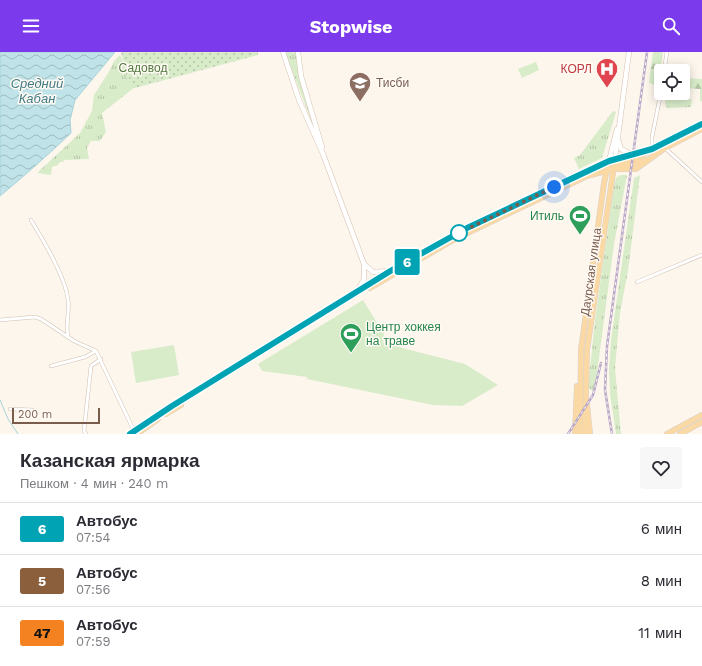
<!DOCTYPE html>
<html lang="ru">
<meta charset="utf-8">
<style>
body{margin:0;font-family:"Work Sans",sans-serif;background:#f7f7f7;color:#2b2b33;height:100vh;display:flex;flex-direction:column;font-size:15px;white-space:nowrap}
*{box-sizing:border-box;margin:0}
p{font-size:13px;color:#7c7c81}
.icon{flex:none;width:22px;height:22px;fill:none;stroke:currentColor;stroke-width:2;stroke-linecap:round;stroke-linejoin:round}
.map{position:relative;height:382px;overflow:hidden}
.side{display:flex;flex-direction:column;background:#fff;flex:1}
.side>*{flex:none}
.badge{padding:0 8px;border-radius:3px;font-size:14px;line-height:26px}
.controls{position:absolute;left:654px;top:12px;display:grid;gap:8px}
.controls a{display:grid;place-items:center;width:36px;height:36px;border-radius:4px;background:#fff;box-shadow:0 2px 10px #0003;font-size:20px}
.scale{position:absolute;left:12px;bottom:10px;width:88px;box-sizing:border-box;padding-left:4px;border:2px solid #7a5c4d;border-top:0;font-size:11px;line-height:14px;white-space:nowrap;color:#7a5c4d;-webkit-text-stroke:3px #fffaf3;paint-order:stroke}
.you{position:absolute;width:20px;height:20px;margin:-10px;border:3px solid #fff;border-radius:50%;background:#1a73e8;box-shadow:0 0 0 6px #1a73e833}
.map>.badge{position:absolute;translate:-50% -50%;box-shadow:0 0 0 2px #fff}
.round{display:grid;place-items:center;flex:none;width:42px;height:42px;border-radius:4px;background:#f7f7f7}
.overview{display:flex;align-items:center;justify-content:space-between;height:68px;padding:0 20px}
h1{font-size:19px;font-weight:700;line-height:30px}
ul{padding:0;list-style:none}
li{display:flex;align-items:center;gap:12px;height:52px;padding:0 20px;border-top:1px solid #e1e1e2}
li div{flex:1}
li b{display:block;font-size:15px}
li em{font-style:normal}
li .badge{min-width:44px;font-weight:700;text-align:center}
header{display:flex;justify-content:space-between;align-items:center;height:52px;padding:0 20px;background:#7c3aed;color:#fff;font-size:18px;font-weight:700}
.map>svg:first-child{display:block}
.grass{fill:url(#grass-tufts)}
.forest{fill:url(#forest-firs)}
.garden{fill:url(#garden-dots)}
.pitch{fill:#d8ecc9}
.water{fill:url(#water-waves);stroke:#a5d3da}
.lines{fill:none;stroke-linecap:round;stroke-linejoin:round}
.stream{stroke:#a5d3da;stroke-width:1}
.street-casing{stroke:#d1beb0;stroke-width:4}
.secondary-casing{stroke:#d6c0b0;stroke-width:5.5}
.primary-casing{stroke:#dad1cd;stroke-width:6}
.street{stroke:#fff;stroke-width:3}
.secondary{stroke:#fff;stroke-width:4.5}
.primary{stroke:#fbd9a5;stroke-width:5}
.rail-casing{stroke:#b9a8c9;stroke-width:2.5}
.rail{stroke:#fffaf3;stroke-width:1;stroke-dasharray:3;stroke-linecap:butt}
.line-casing{stroke:#fff;stroke-width:9}
.line{stroke:#00a3b4;stroke-width:6}
.walk{stroke:#7a5c4d;stroke-width:4;stroke-dasharray:0 7.2}
.stop-dot{fill:#fff;stroke:#00a3b4;stroke-width:2}
.labels{text-anchor:middle;dominant-baseline:central;stroke-width:3;stroke-linejoin:round;paint-order:stroke}
.park-label{font-size:12px;fill:#537a41;stroke:#fffaf3}
.health-label{font-size:12px;fill:#be3a42;stroke:#fffaf3;text-anchor:end}
.education-label{font-size:12px;fill:#785e54;stroke:#fffaf3;text-anchor:start}
.leisure-label{font-size:12px;fill:#27864d;stroke:#fffaf3;text-anchor:end}
.street-label{font-size:12px;fill:#7a5c4d;stroke:#fffaf3}
.water-label{font-size:13px;font-style:italic;fill:#437c86;stroke:#fffaf3}
</style>
<header><svg class="icon" aria-label="menu" viewBox="0 0 24 24"><path d="M4 6h16M4 12h16M4 18h16"/></svg>Stopwise<svg class="icon" aria-label="search" viewBox="0 0 24 24"><circle cx="10" cy="10" r="6"/><path d="M15 15l6 6"/></svg></header>
<div class="map">
<svg width="702" height="382" viewBox="0 0 702 382">
<defs>
<pattern id="grass-tufts" width="24" height="20" patternUnits="userSpaceOnUse"><rect width="24" height="20" fill="#d8ecc9"/><path d="M3 7l-1-3M5 7V3M7 7l1-3M15 17l-1-3M17 17v-4M19 17l1-3" fill="none" stroke="#b4c2a5"/></pattern>
<pattern id="forest-firs" width="22" height="20" patternUnits="userSpaceOnUse"><rect width="22" height="20" fill="#d8ecc9"/><path d="M5 1l3.5 6h-7zM16 11l3.5 6h-7z" fill="#b4c2a5"/></pattern>
<pattern id="garden-dots" width="8" height="8" patternUnits="userSpaceOnUse"><rect width="8" height="8" fill="#d8ecc9"/><path d="M2 2h.1M6 6h.1" fill="none" stroke="#b4c2a5" stroke-width="1.8" stroke-linecap="round"/></pattern>
<pattern id="water-waves" width="16" height="10" patternUnits="userSpaceOnUse"><rect width="16" height="10" fill="#bfe3e8"/><path d="M0 5q4-4 8 0t8 0" fill="none" stroke="#a0bbbe"/></pattern>
</defs>
<rect width="100%" height="100%" fill="#fdf6ec"/>
<!-- grass -->
<g class="grass">
<polygon points="285,0 296,0 305,46 321,94"/>
<polygon points="120,3 129,25 140,31 102,61 106,80 100,89 91,89 87,96 89,107 64,108 63,110 60,110 58,113 52,115 51,123 37,121 80,81 92,59 94,43 110,18 114,9"/>
<polygon points="672,45 689,46 692,48 691,55 669,56 666,55 665,49 667,47"/>
<polygon points="613,59 616,60 602,106 579,117 574,106 580,103"/>
<polygon points="620,123 627,123 614,192 596,329 593,339 588,336 595,268 614,134 616,126"/>
<polygon points="640,123 628,219 620,261 617,293 615,317 621,382 616,382 610,342 609,316 611,288 634,126"/>
</g>
<!-- forest -->
<g class="forest">
<polygon points="653,0 663,0 658,34 649,31"/>
<polygon points="683,26 702,27 702,49 700,50 700,37 683,36"/>
</g>
<!-- garden -->
<polygon class="garden" points="121,0 258,0 258,3 135,36 128,30"/>
<!-- pitch -->
<g class="pitch">
<polygon points="536,10 539,18 522,26 518,17"/>
<polygon points="363,248 384,282 383,291 465,312 498,333 462,354 433,353 307,327 307,325 262,319 258,312"/>
<polygon points="174,293 179,323 136,331 131,300"/>
</g>
<!-- water -->
<path class="water" d="M0,0H115L75,48L70,68L71,81C48,103 24,124 0,144Z"/>
<g class="lines">
<!-- stream -->
<polyline class="stream" points="0,348 8,367 18,382"/>
<!-- street casing -->
<g class="street-casing">
<g id="street">
<polyline points="664,19 667,0"/>
<polyline points="665,96 702,130"/>
<polyline points="652,97 652,85 661,40"/>
<path d="M31,168C43,188 65,224 68,247C70,260 65,272 68,284"/>
<polyline points="637,230 702,203"/>
<polyline points="0,268 35,265 41,267 74,289 96,299 134,379"/>
<polyline points="51,314 85,305 96,299"/>
<polyline points="10,357 33,358"/>
<polyline points="86,382 84,379 91,314 101,307"/>
</g>
</g>
<!-- secondary casing -->
<g class="secondary-casing">
<g id="secondary">
<polyline points="283,0 299,48 323,102 364,212 364,227 358,238"/>
<polyline points="298,0 301,24 322,95"/>
<polyline points="619,90 621,97 631,102"/>
<polyline points="615,107 629,0"/>
<polyline points="609,109 617,77"/>
<polyline points="364,212 373,220 389,219"/>
</g>
</g>
<!-- primary casing -->
<g class="primary-casing">
<g id="primary">
<polyline points="613,112 637,106 702,72"/>
<polyline points="618,117 636,117 665,96 702,77"/>
<polyline points="370,236 455,187 587,124 647,108"/>
<polyline points="587,353 590,382"/>
<polyline points="166,362 181,353"/>
<polyline points="130,382 172,354 392,218 467,176 609,109 652,97"/>
<polyline points="137,382 158,367"/>
<polyline points="575,382 577,334"/>
<polyline points="580,382 581,298 604,131 609,109"/>
<polyline points="585,382 587,298 615,107"/>
<polyline points="667,382 702,363"/>
<polyline points="680,382 702,370"/>
</g>
</g>
<!-- street -->
<use href="#street" class="street"/>
<!-- secondary -->
<use href="#secondary" class="secondary"/>
<!-- primary -->
<use href="#primary" class="primary"/>
<!-- rail casing -->
<g class="rail-casing">
<g id="rail">
<polyline points="568,382 593,343 601,311"/>
<polyline points="612,382 605,338 607,294 647,0"/>
</g>
</g>
<!-- rail -->
<use href="#rail" class="rail"/>
</g>
<g class="lines">
<!-- line casing -->
<g class="line-casing">
<polyline id="line" points="130,382 172,354 392,218 467,176 609,109 652,97 702,72"/>
</g>
<!-- line -->
<use href="#line" class="line"/>
<!-- walk -->
<polyline class="walk" points="459,181 554,135"/>
</g>
<!-- icons -->
<defs>
<g id="hospital-pin" transform="scale(1.15)"><path d="M0 17L-7.5 6A9.5 9.5 0 1 1 7.5 6Z" fill="#e0444e" stroke="#fffaf3"/><path d="M-5-5h3v3.5h4V-5h3V5h-3V1.5h-4V5h-3Z" fill="#fff"/></g>
<g id="university-pin" transform="scale(1.15)"><path d="M0 17L-7.5 6A9.5 9.5 0 1 1 7.5 6Z" fill="#8d6e63" stroke="#fffaf3"/><path d="M0-5L7-2L0 1L-7-2ZM-4 1L0 2.5L4 1V4Q0 6-4 4Z" fill="#fff"/></g>
<g id="stadium-pin" transform="scale(1.15)"><path d="M0 17L-7.5 6A9.5 9.5 0 1 1 7.5 6Z" fill="#2e9e5b" stroke="#fffaf3"/><path d="M0-5a6.5 5 0 1 0 0 10a6.5 5 0 1 0 0-10ZM-3.5-1.8h7v3.6h-7Z" fill="#fff"/></g>
</defs>
<g fill-rule="evenodd">
<use href="#hospital-pin" x="607" y="17"/>
<use href="#university-pin" x="360" y="31"/>
<use href="#stadium-pin" x="580" y="164"/>
<use href="#stadium-pin" x="351" y="282"/>
</g>
<!-- markers -->
<circle class="stop-dot" cx="459" cy="181" r="8"/>
<g class="labels">
<!-- park labels -->
<g class="park-label">
<text x="143" y="16">Садовод</text>
</g>
<!-- health labels -->
<g class="health-label">
<text x="592" y="17">КОРЛ</text>
</g>
<!-- education labels -->
<g class="education-label">
<text x="376" y="31">Тисби</text>
</g>
<!-- leisure labels -->
<g class="leisure-label">
<text x="564" y="164">Итиль</text>
<text x="366" y="275" text-anchor="start">Центр хоккея<tspan x="366" dy="14">на траве</tspan></text>
</g>
<!-- street labels -->
<g class="street-label">
<text transform="translate(591 220) rotate(-82)">Даурская улица</text>
</g>
<!-- water labels -->
<g class="water-label">
<text x="37" y="31">Средний<tspan x="37" dy="15">Кабан</tspan></text>
</g>
</g>
</svg>
<div class="controls">
<a><svg class="icon" aria-label="locate" viewBox="0 0 24 24"><circle cx="12" cy="12" r="6"/><path d="M12 2v4M12 18v4M2 12h4M18 12h4"/></svg></a>
</div>
<div class="scale">200 m</div>
<div class="you" style="left:554px;top:135px"></div>
<b class="badge" style="left:407px;top:210px;background:#00a3b4;color:#fff">6</b>
</div>
<section class="side">
<div class="overview"><div><h1>Казанская ярмарка</h1><p>Пешком · 4 мин · 240 m</p></div><a class="round"><svg class="icon" aria-label="heart" viewBox="0 0 24 24"><path d="M12 20l-8-8c-3-5 5-10 8-4 3-6 11-1 8 4z"/></svg></a></div>
<ul>
<li><span class="badge" style="background:#00a3b4;color:#fff">6</span><div><b>Автобус</b><p>07:54</p></div><em>6 мин</em></li>
<li><span class="badge" style="background:#8b5e3c;color:#fff">5</span><div><b>Автобус</b><p>07:56</p></div><em>8 мин</em></li>
<li><span class="badge" style="background:#f58220;color:#111">47</span><div><b>Автобус</b><p>07:59</p></div><em>11 мин</em></li>
</ul>
</section>
